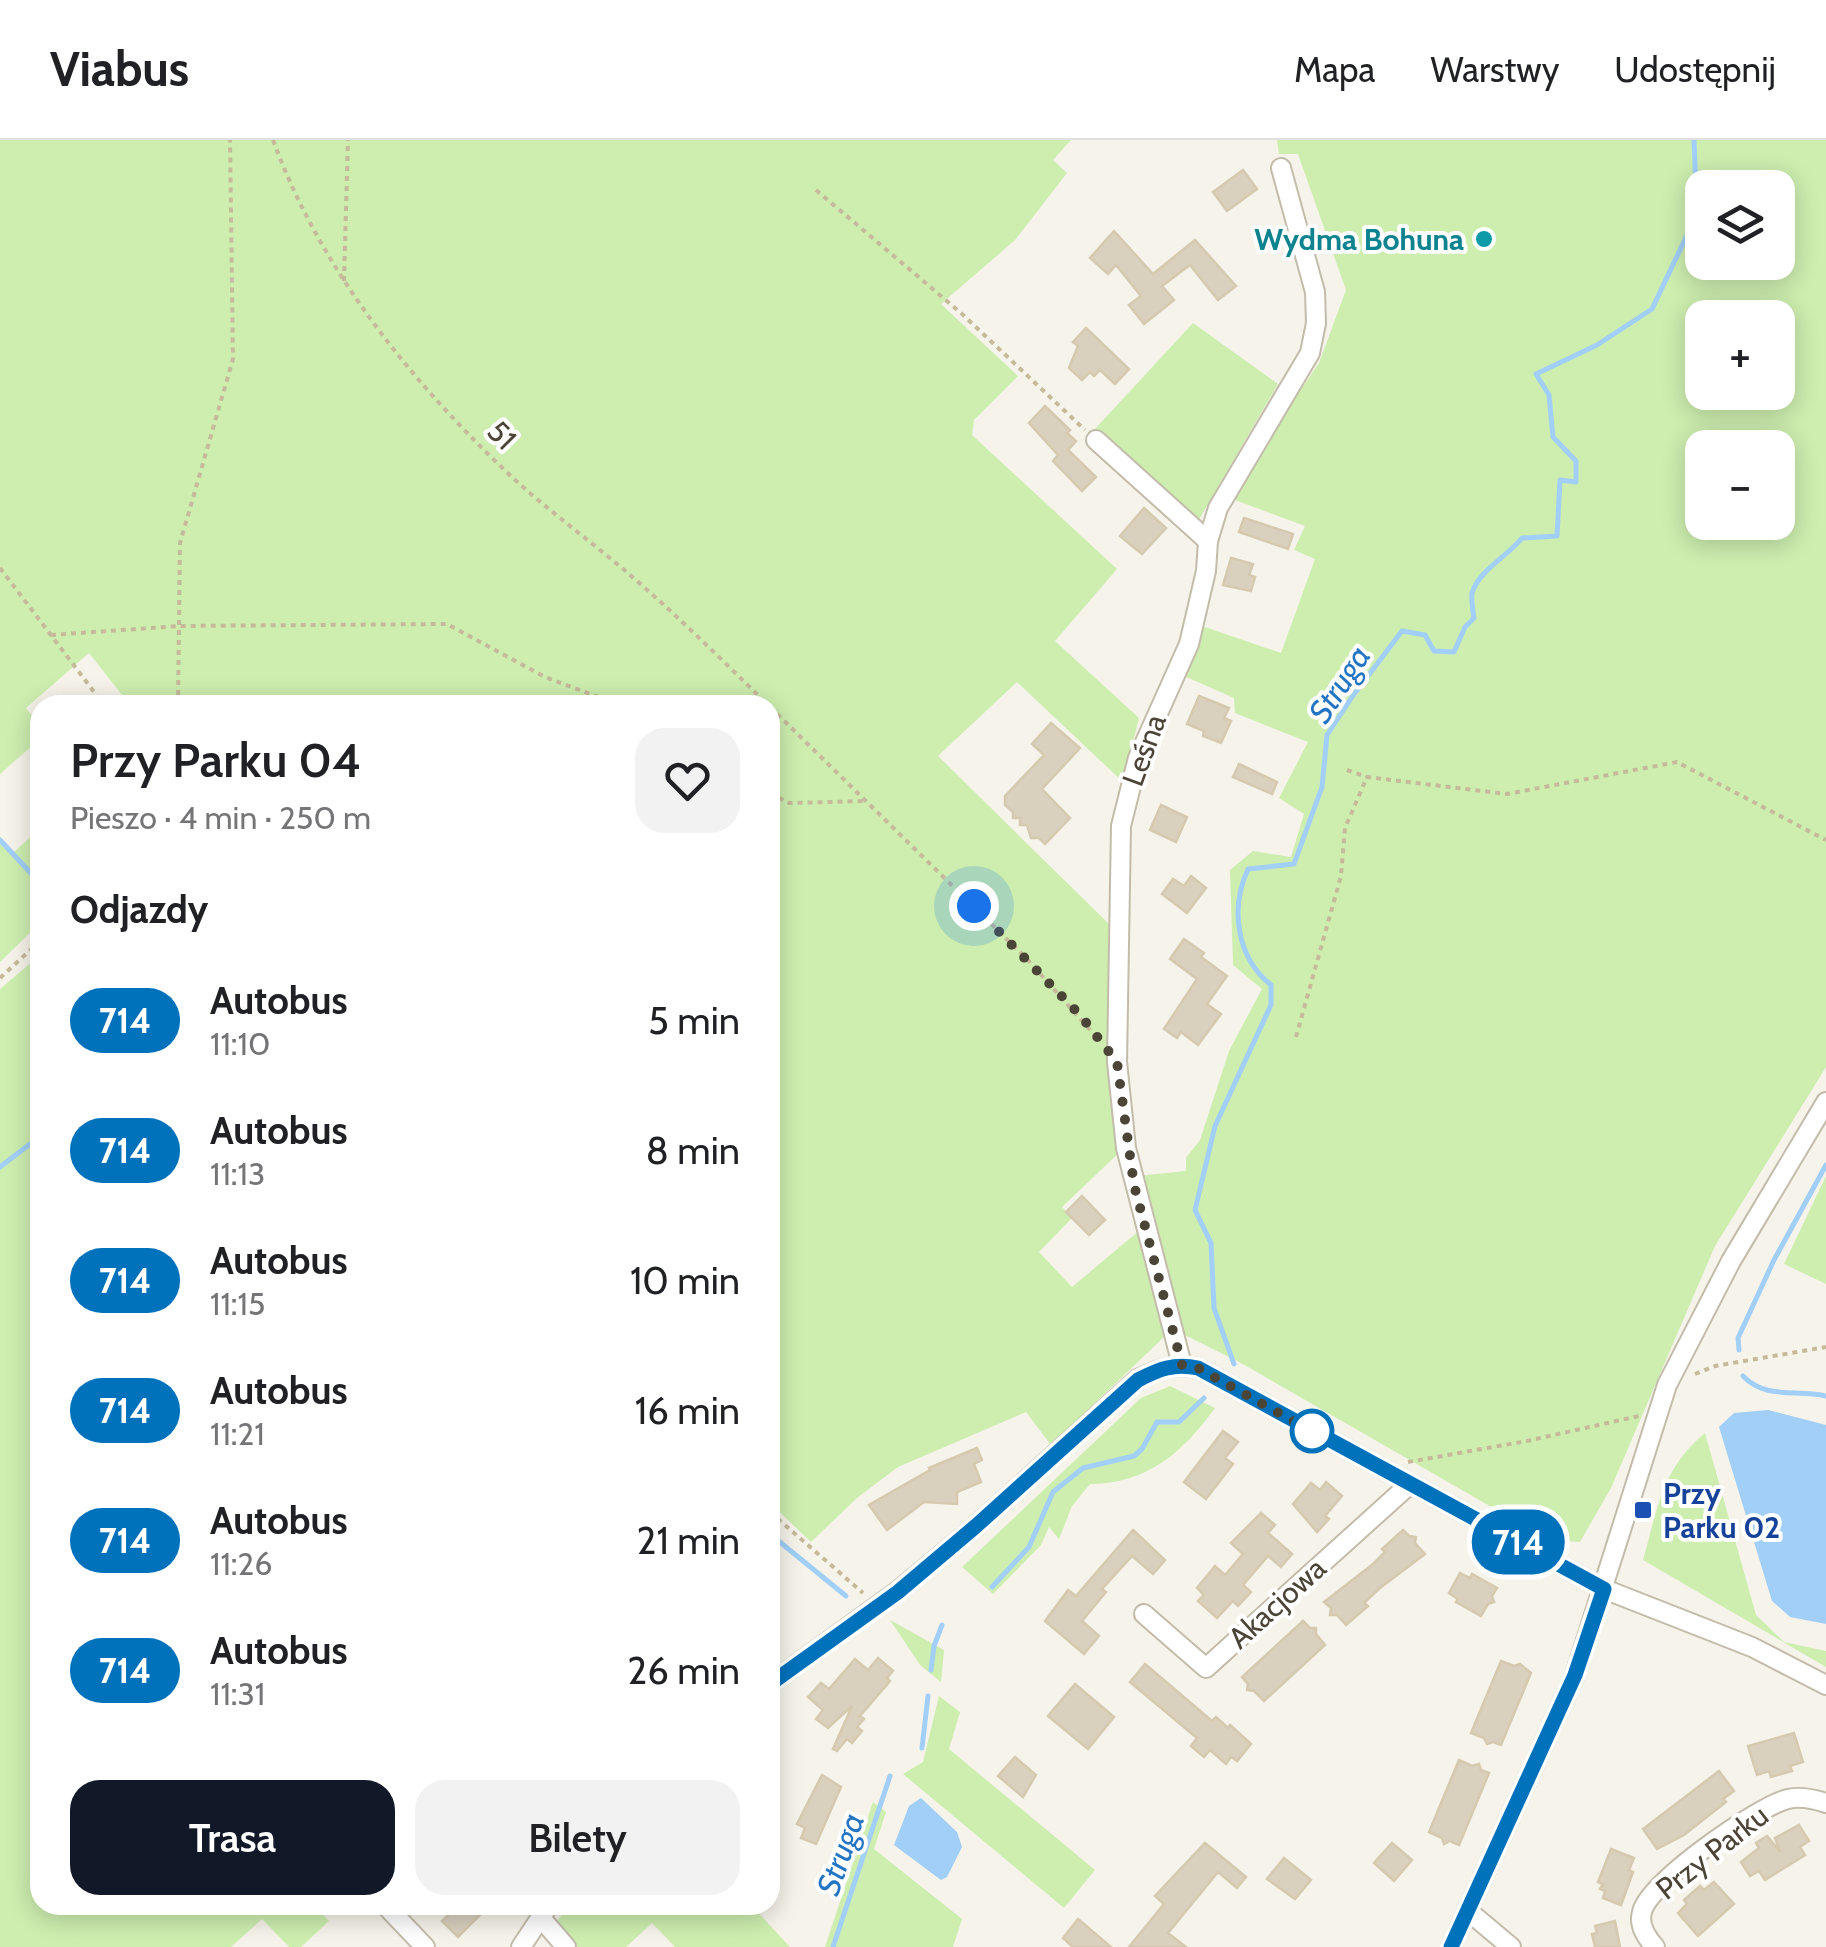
<!DOCTYPE html>
<html lang="pl">
<meta charset="utf-8">
<style>
body{margin:0;font-family:Cabin,sans-serif;background:#f2f2f2;color:#202124;height:100vh;display:flex;flex-direction:column;font-size:38px;white-space:nowrap}
*{box-sizing:border-box;margin:0}
p{font-size:32px;color:#757577}
.icon{flex:none;width:55px;height:55px;fill:none;stroke:currentColor;stroke-width:2;stroke-linecap:round;stroke-linejoin:round}
.map{position:relative;flex:1;overflow:hidden}
.side{position:absolute;left:30px;top:555px;width:750px;height:1220px;display:flex;flex-direction:column;background:#fff;border-radius:30px;box-shadow:0 5px 25px #0003}
.side>*{flex:none}
.badge{padding:0 20px;border-radius:32px;font-size:35px;line-height:65px}
.controls{position:absolute;left:1685px;top:30px;display:grid;gap:20px}
.controls a{display:grid;place-items:center;width:110px;height:110px;border-radius:20px;background:#fff;box-shadow:0 5px 25px #0003;font-size:50px}
.you{position:absolute;width:50px;height:50px;margin:-25px;border:8px solid #fff;border-radius:50%;background:#1a73e8;box-shadow:0 0 0 15px #1a73e833}
.map>.badge{position:absolute;translate:-50% -50%;box-shadow:0 0 0 5px #fff}
h2{padding:0 40px;font-size:38px;line-height:90px}
.round{display:grid;place-items:center;flex:none;width:105px;height:105px;border-radius:30px;background:#f2f2f2}
.head{display:flex;align-items:center;justify-content:space-between;height:170px;padding:0 40px}
h1{font-size:48px;font-weight:600;line-height:75px}
.primary-button{display:flex;gap:20px;margin-top:auto;padding:20px 40px}
.primary-button a{flex:1;height:115px;border-radius:30px;background:#111827;color:#fff;font-size:40px;font-weight:600;line-height:115px;text-align:center}
.primary-button a+a{background:#f2f2f2;color:#202124}
ul{padding:0;list-style:none}
li{display:flex;align-items:center;gap:30px;height:130px;padding:0 40px}
li div{flex:1}
li b{display:block;font-size:38px}
li em{font-style:normal}
li .badge{min-width:110px;font-weight:700;text-align:center}
header{display:flex;align-items:center;gap:60px;box-sizing:border-box;height:140px;padding:0 50px;background:#fff;border-bottom:2px solid #e0e0e0}
header strong{font-size:48px}
nav{display:flex;gap:55px;margin-inline-start:auto;font-size:35px}
.map>svg:first-child{display:block}
.green{fill:#cdeeaf;fill-rule:evenodd}
.water{fill:#a1cff8}
.lines{fill:none;stroke-linecap:round;stroke-linejoin:round}
.stream{stroke:#a1cff8;stroke-width:5}
.building{fill:#d9d0be;stroke:#d5c9b0;stroke-width:2.5}
.minor-casing{stroke:#c3bcab;stroke-width:22}
.path{stroke:#c6ba9b;stroke-width:4;stroke-dasharray:5 5;stroke-linecap:butt}
.minor{stroke:#fff;stroke-width:18}
.line-casing{stroke:#fff;stroke-width:22}
.line{stroke:#0072bc;stroke-width:15}
.walk{stroke:#4b4537;stroke-width:10;stroke-dasharray:0 18}
.culture-dot{fill:#0f9aa8;stroke:#fff;stroke-width:4}
.stop-dot{fill:#fff;stroke:#0072bc;stroke-width:5}
.transit-dot{fill:#1a4fb4;stroke:#fff;stroke-width:4}
.labels{text-anchor:middle;dominant-baseline:central;stroke-width:8;stroke-linejoin:round;paint-order:stroke}
.culture-label{font-size:30px;font-weight:bold;fill:#0d838f;stroke:#fff;text-anchor:end}
.street-label{font-size:30px;fill:#4b4537;stroke:#fff}
.transit-label{font-size:30px;font-weight:bold;fill:#164399;stroke:#fff;text-anchor:start}
.water-label{font-size:32px;font-style:italic;fill:#2375c4;stroke:#fff}
</style>
<header>
<strong>Viabus</strong>
<nav><a>Mapa</a><a>Warstwy</a><a>Udostępnij</a></nav>
</header>
<div class="map">
<svg width="1826" height="1807" viewBox="0 0 1826 1807">
<rect width="100%" height="100%" fill="#f6f3ea"/>
<!-- green -->
<g class="green">
<polygon points="0,0 1071,0 1053,20 1067,33 1015,100 941,164 1018,236 974,280 972,295 1117,429 1055,501 1139,578 1123,642 1017,542 938,616 1111,786 1109,936 1122,1010 1062,1067 1072,1078 1039,1112 1072,1147 1140,1090 1164,1197 1051,1305 1026,1272 898,1327 857,1358 811,1402 770,1363 770,565 130,565 89,513 26,568 40,586 40,599 0,634"/>
<path d="M1277,0H1826V927L1715,1106L1611,1348L1580,1402L1549,1400L1241,1223L1179,1192L1157,1090L1137,1036L1186,1031V1018L1200,1000L1229,911L1262,849L1233,825L1230,730L1253,711L1291,717L1304,674L1279,658L1308,602L1235,573L1234,558L1182,535L1202,486L1281,513L1315,419L1294,410L1305,386L1235,360L1266,301L1319,223L1346,150L1298,14H1279ZM1702,48H1778V122H1702ZM1702,178H1778V252H1702ZM1702,308H1778V382H1702Z"/>
<polygon points="1193,183 1278,244 1197,383 1094,290"/>
<polygon points="40,688 40,783 0,822 0,704 13,713"/>
<polygon points="40,815 40,1765 314,1765 329,1781 301,1807 289,1807 262,1779 231,1807 0,1807 0,849"/>
<polygon points="1826,1036 1826,1144 1784,1124"/>
<path d="M1170,1246L1215,1268C1183,1312 1147,1344 1090,1344L1072,1366L1059,1399L1049,1387L1041,1405L993,1454L962,1427L1141,1258Z"/>
<path d="M1705,1293L1756,1475L1784,1502L1826,1511V1527L1643,1420C1658,1368 1661,1330 1705,1293Z"/>
<polygon points="890,1480 944,1510 941,1542 920,1525"/>
<polygon points="939,1556 960,1572 949,1609 1095,1730 1064,1768 903,1634 923,1622"/>
<polygon points="873,1662 886,1672 874,1709 962,1779 953,1807 825,1807"/>
<polygon points="570,1765 751,1765 790,1807 675,1807 652,1783 626,1807 577,1807 555,1783"/>
</g>
<!-- water -->
<g class="water">
<polygon points="1768,1270 1826,1285 1826,1484 1790,1477 1772,1461 1719,1287 1734,1273"/>
<polygon points="921,1658 957,1692 962,1707 947,1737 941,1740 894,1705 909,1666"/>
</g>
<g class="lines">
<!-- stream -->
<g class="stream">
<polyline points="0,700 40,743"/>
<polyline points="0,1027 30,1004"/>
<polyline points="1739,1210 1738,1198 1774,1120 1826,1025"/>
<path d="M1234,1224L1214,1168L1211,1103L1195,1070L1215,986L1271,865V845C1236,817 1230,768 1248,729L1294,724L1322,647L1327,595L1352,557L1402,491L1425,495L1434,511L1454,512L1465,487L1474,478C1473,471 1471,459 1472,453C1479,430 1508,416 1522,398L1557,396L1560,340L1576,342V321L1553,297L1549,255L1536,234L1597,205L1652,169L1697,74L1694,0"/>
<path d="M1743,1236C1766,1260 1796,1249 1826,1256"/>
<polyline points="770,1394 846,1456"/>
<polyline points="992,1447 1029,1407 1053,1352 1083,1328 1134,1316 1142,1309 1157,1282 1179,1282 1204,1258"/>
<polyline points="931,1530 934,1506 942,1485"/>
<polyline points="922,1608 928,1556"/>
<polyline points="833,1807 890,1636"/>
</g>
</g>
<!-- building -->
<g class="building">
<polygon points="1243,30 1257,49 1227,71 1213,52"/>
<polygon points="1114,91 1153,134 1195,100 1236,146 1218,160 1190,125 1162,146 1174,160 1144,184 1129,165 1141,156 1116,125 1108,134 1090,118"/>
<polygon points="1086,188 1129,229 1115,244 1100,230 1094,236 1090,232 1082,240 1069,228 1078,206 1073,202"/>
<polygon points="1045,266 1070,290 1067,293 1076,301 1068,310 1096,337 1082,351 1053,321 1058,315 1029,283"/>
<polygon points="1144,368 1166,388 1142,414 1120,396"/>
<polygon points="1244,378 1293,394 1288,409 1239,392"/>
<polygon points="1231,418 1253,424 1249,435 1255,437 1251,451 1223,445"/>
<polygon points="1199,556 1229,568 1224,578 1231,581 1221,603 1203,596 1204,591 1187,584"/>
<polygon points="1051,583 1080,608 1042,649 1070,678 1045,704 1039,698 1031,698 1027,685 1020,685 1020,678 1013,678 1013,672 1005,665 1005,656 1044,615 1032,604"/>
<polygon points="1239,624 1277,642 1272,654 1233,637"/>
<polygon points="1161,665 1187,677 1176,702 1150,690"/>
<polygon points="1191,736 1206,748 1187,773 1162,754 1173,739 1184,746"/>
<polygon points="1184,799 1204,813 1201,817 1227,836 1207,864 1221,874 1198,905 1181,892 1177,898 1164,889 1197,839 1170,819"/>
<polygon points="1082,1056 1105,1080 1089,1095 1066,1072"/>
<polygon points="1223,1291 1238,1302 1225,1318 1233,1324 1206,1359 1184,1342"/>
<polygon points="977,1308 982,1320 974,1324 981,1342 957,1352 957,1364 924,1362 887,1390 869,1365 930,1330 929,1328"/>
<polygon points="1326,1342 1342,1356 1325,1376 1329,1379 1317,1392 1293,1364 1311,1343 1320,1350"/>
<polygon points="1261,1373 1275,1385 1268,1393 1292,1414 1281,1427 1268,1416 1243,1445 1251,1452 1238,1466 1233,1461 1217,1478 1198,1461 1204,1455 1197,1448 1215,1426 1225,1435 1243,1414 1231,1403"/>
<polygon points="1133,1390 1165,1420 1153,1434 1132,1416 1102,1449 1106,1452 1082,1481 1099,1496 1084,1514 1045,1481 1068,1450 1076,1456"/>
<polygon points="1403,1390 1409,1396 1416,1397 1415,1403 1425,1414 1380,1448 1364,1463 1368,1466 1346,1485 1337,1475 1330,1475 1331,1468 1324,1462 1373,1424 1385,1412 1382,1409"/>
<polygon points="1460,1433 1470,1438 1472,1434 1497,1448 1492,1456 1494,1462 1488,1464 1481,1476 1456,1462 1458,1459 1449,1453"/>
<polygon points="1303,1481 1310,1488 1316,1488 1316,1494 1325,1505 1264,1561 1254,1551 1247,1550 1248,1544 1242,1537"/>
<polygon points="878,1518 893,1531 887,1538 890,1541 860,1576 864,1579 857,1587 862,1591 852,1603 847,1599 837,1611 833,1609 852,1566 828,1588 816,1579 823,1570 808,1557 821,1543 829,1549 855,1519 868,1530"/>
<polygon points="1501,1521 1514,1526 1520,1524 1531,1533 1501,1605 1493,1602 1487,1604 1484,1598 1471,1593"/>
<polygon points="1145,1524 1212,1581 1216,1577 1228,1588 1230,1585 1251,1604 1237,1621 1231,1617 1226,1624 1210,1610 1204,1617 1191,1606 1197,1598 1130,1542"/>
<polygon points="1075,1544 1114,1577 1088,1609 1048,1576"/>
<polygon points="1794,1593 1803,1622 1790,1626 1792,1631 1781,1634 1771,1637 1769,1631 1757,1635 1748,1606"/>
<polygon points="1015,1617 1036,1635 1023,1657 998,1636"/>
<polygon points="1459,1620 1472,1626 1479,1624 1481,1630 1489,1633 1459,1705 1450,1701 1444,1704 1442,1698 1429,1692"/>
<polygon points="1719,1631 1734,1651 1723,1659 1726,1662 1684,1695 1657,1709 1643,1689"/>
<polygon points="822,1635 841,1647 816,1704 801,1698 805,1688 797,1684"/>
<polygon points="1799,1685 1809,1701 1800,1707 1805,1715 1765,1740 1759,1731 1750,1736 1741,1722 1759,1708 1756,1703 1767,1696 1780,1712 1775,1698"/>
<polygon points="1205,1703 1246,1737 1237,1748 1218,1732 1168,1793 1186,1807 1129,1807 1164,1764 1155,1756"/>
<polygon points="1392,1703 1412,1720 1394,1741 1374,1723"/>
<polygon points="1611,1709 1634,1718 1629,1730 1633,1732 1621,1765 1603,1758 1605,1751 1600,1749 1603,1744 1598,1742"/>
<polygon points="1284,1718 1311,1740 1295,1759 1267,1739"/>
<polygon points="1714,1742 1734,1764 1698,1796 1678,1773 1687,1764 1684,1760 1700,1746 1704,1750"/>
<polygon points="459,1765 490,1765 458,1797 442,1781"/>
<polygon points="1078,1779 1111,1807 1073,1807 1063,1798"/>
<polygon points="1615,1781 1620,1807 1595,1807 1592,1794 1597,1793 1595,1786"/>
</g>
<g class="lines">
<!-- minor casing -->
<g class="minor-casing">
<g id="minor">
<polyline points="1096,300 1208,401"/>
<polyline points="1182,1225 1126,1008 1117,922 1121,686 1138,618 1189,504 1206,431 1208,401 1218,368 1310,213 1316,183 1315,152 1281,28"/>
<polyline points="1144,1474 1206,1528 1410,1344"/>
<path d="M770,1544L898,1451L976,1386L1138,1239C1159,1229 1174,1223 1198,1228L1604,1449L1752,1507L1826,1545"/>
<polyline points="385,1765 425,1807"/>
<polyline points="1468,1771 1511,1807"/>
<polyline points="540,1777 566,1807"/>
<polyline points="521,1807 549,1765"/>
<polyline points="1451,1807 1575,1535 1667,1245 1731,1121 1826,962"/>
<path d="M1655,1807C1647,1798 1638,1786 1642,1772C1649,1742 1758,1666 1788,1659C1801,1656 1814,1659 1826,1663"/>
</g>
</g>
<!-- path -->
<g class="path">
<path d="M273,0C321,131 412,243 513,338C550,372 592,402 630,435C678,476 723,521 768,565"/>
<polyline points="816,50 961,173 1085,290"/>
<polyline points="344,141 348,0"/>
<polyline points="0,428 104,565"/>
<polyline points="51,495 179,486 447,484 545,537 601,558 610,565"/>
<polyline points="178,565 180,403 233,219 230,0"/>
<polyline points="770,567 1027,819 1100,901"/>
<polyline points="1347,630 1367,637"/>
<polyline points="770,653 789,663 867,661"/>
<polyline points="0,838 40,801"/>
<polyline points="1296,897 1341,736 1345,688 1367,637 1507,654 1677,622 1826,700"/>
<polyline points="1695,1234 1715,1226 1826,1207"/>
<polyline points="1408,1322 1527,1301 1639,1276"/>
<polyline points="770,1372 863,1453"/>
</g>
<!-- minor -->
<use href="#minor" class="minor"/>
</g>
<g class="lines">
<!-- line casing -->
<g class="line-casing">
<path id="line" d="M770,1544L898,1452L976,1386L1138,1240C1159,1229 1174,1223 1198,1228L1604,1449L1575,1535L1451,1807"/>
</g>
<!-- line -->
<use href="#line" class="line"/>
<!-- walk -->
<polyline class="walk" points="974,766 1080,875 1117,922 1134,1045 1182,1225 1198,1228 1320,1296 1312,1291"/>
</g>
<!-- markers -->
<circle class="culture-dot" cx="1484" cy="99" r="10"/>
<circle class="stop-dot" cx="1312" cy="1291" r="20"/>
<rect class="transit-dot" x="1633" y="1360" width="20" height="20" rx="5"/>
<g class="labels">
<!-- culture labels -->
<g class="culture-label">
<text x="1464" y="99">Wydma Bohuna</text>
</g>
<!-- street labels -->
<g class="street-label">
<text transform="translate(502 295) rotate(45)">51</text>
<text transform="translate(1144 610) rotate(-70)">Leśna</text>
<text transform="translate(1277 1463) rotate(-42)">Akacjowa</text>
<text transform="translate(1712 1712) rotate(-38)">Przy Parku</text>
</g>
<!-- transit labels -->
<g class="transit-label">
<text x="1663" y="1353">Przy<tspan x="1663" dy="34">Parku 02</tspan></text>
</g>
<!-- water labels -->
<g class="water-label">
<text transform="translate(1339 544) rotate(-57)">Struga</text>
<text transform="translate(840 1714) rotate(-71)">Struga</text>
</g>
</g>
</svg>
<div class="controls">
<a><svg class="icon" aria-label="layers" viewBox="0 0 24 24"><path d="M12 4l9 5-9 5-9-5zM3 14l9 5 9-5"/></svg></a>
<a>+</a>
<a>−</a>
</div>
<div class="you" style="left:974px;top:766px"></div>
<b class="badge" style="left:1518px;top:1402px;background:#0072bc;color:#fff">714</b>
<section class="side">
<div class="head"><div><h1>Przy Parku 04</h1><p>Pieszo · 4 min · 250 m</p></div><a class="round"><svg class="icon" aria-label="heart" viewBox="0 0 24 24"><path d="M12 20l-8-8c-3-5 5-10 8-4 3-6 11-1 8 4z"/></svg></a></div>
<h2>Odjazdy</h2>
<ul>
<li><span class="badge" style="background:#0072bc;color:#fff">714</span><div><b>Autobus</b><p>11:10</p></div><em>5 min</em></li>
<li><span class="badge" style="background:#0072bc;color:#fff">714</span><div><b>Autobus</b><p>11:13</p></div><em>8 min</em></li>
<li><span class="badge" style="background:#0072bc;color:#fff">714</span><div><b>Autobus</b><p>11:15</p></div><em>10 min</em></li>
<li><span class="badge" style="background:#0072bc;color:#fff">714</span><div><b>Autobus</b><p>11:21</p></div><em>16 min</em></li>
<li><span class="badge" style="background:#0072bc;color:#fff">714</span><div><b>Autobus</b><p>11:26</p></div><em>21 min</em></li>
<li><span class="badge" style="background:#0072bc;color:#fff">714</span><div><b>Autobus</b><p>11:31</p></div><em>26 min</em></li>
</ul>
<div class="primary-button"><a>Trasa</a><a>Bilety</a></div>
</section>
</div>
